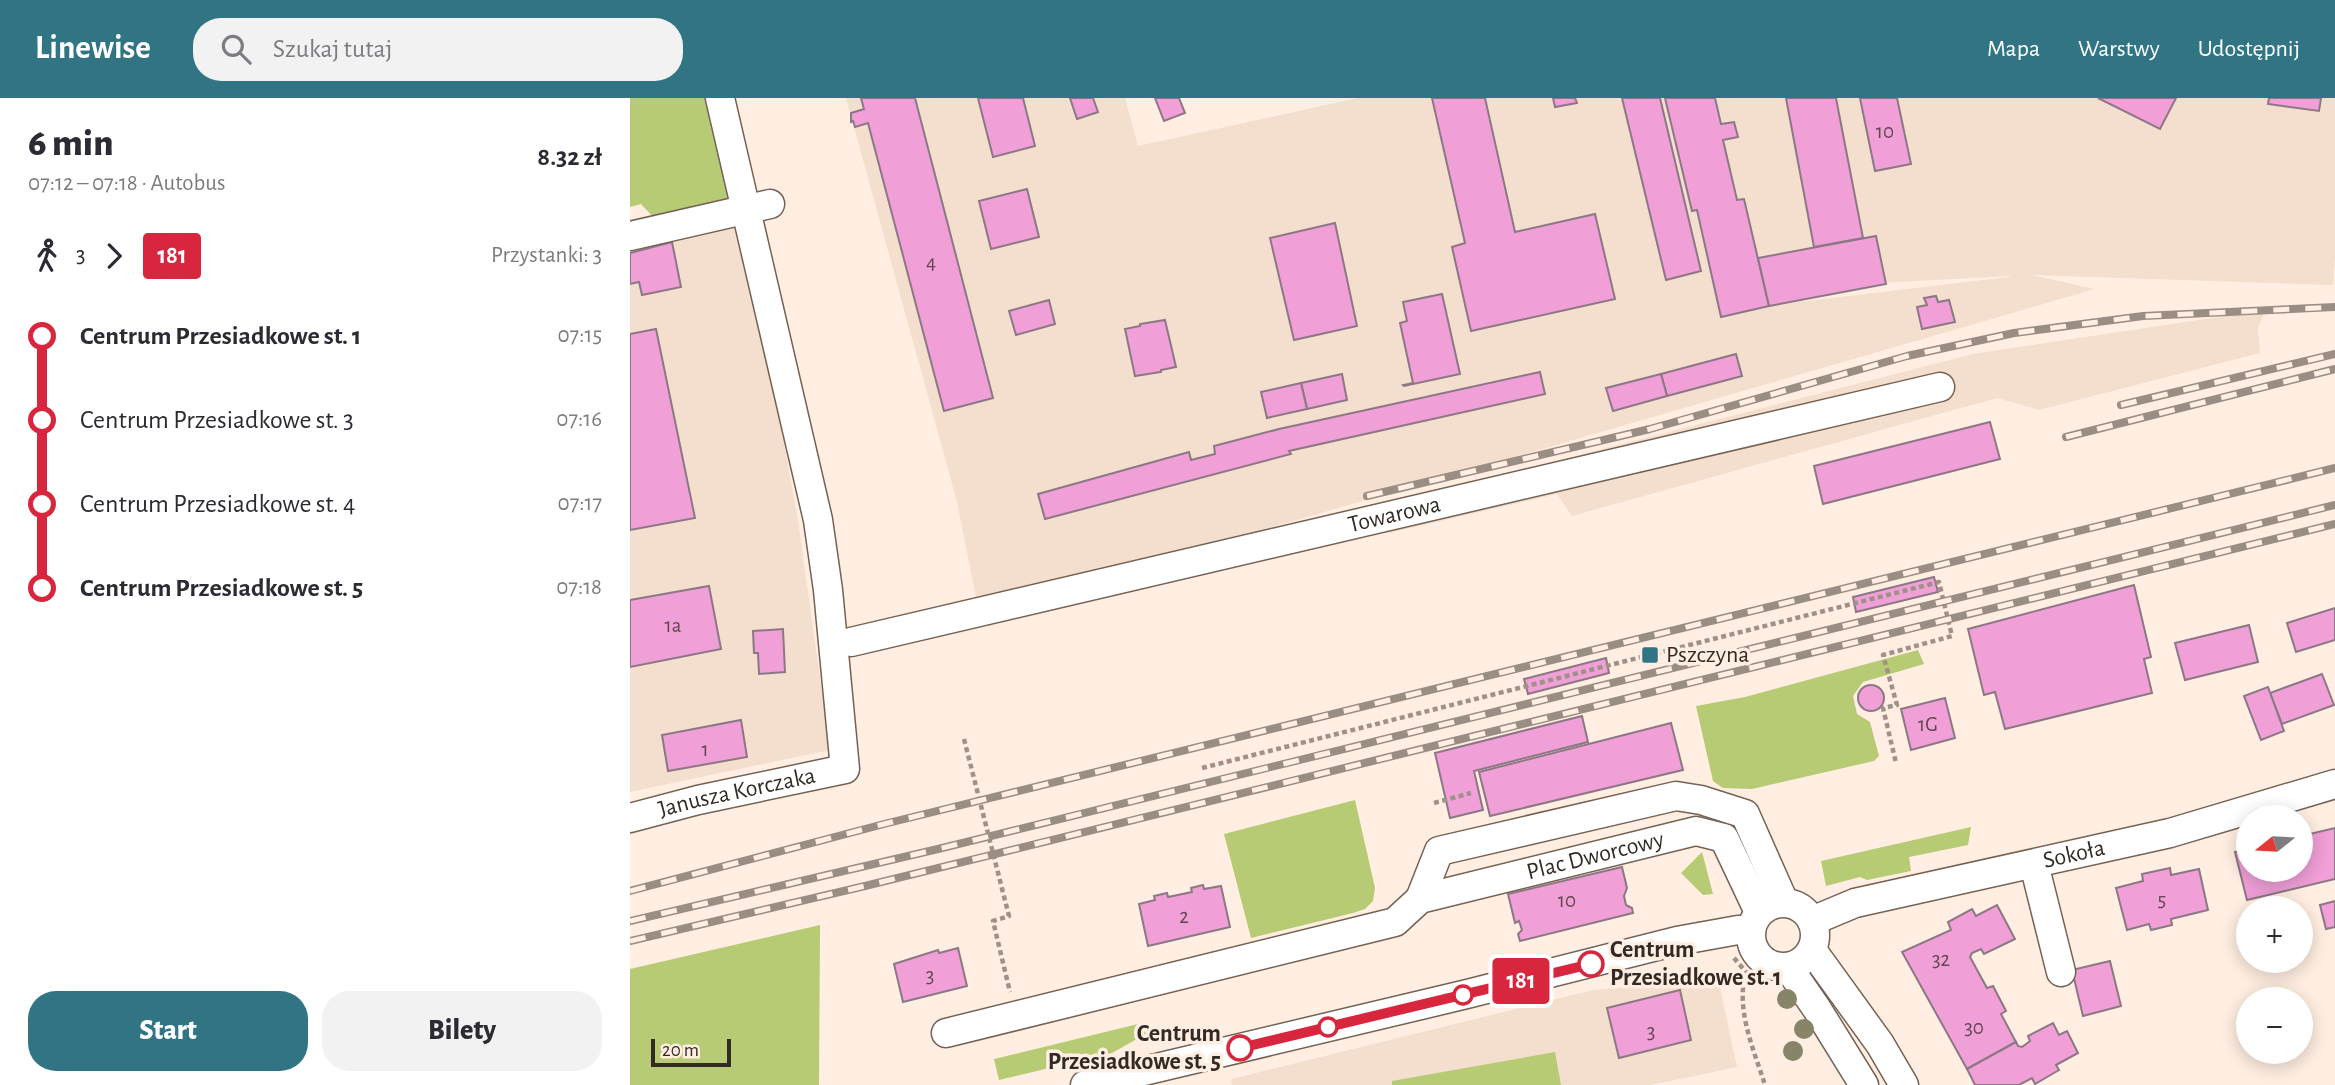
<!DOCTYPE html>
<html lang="pl">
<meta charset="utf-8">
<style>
body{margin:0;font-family:"Alegreya Sans",sans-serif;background:#f2f2f3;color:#2b2b33;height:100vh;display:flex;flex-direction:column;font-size:26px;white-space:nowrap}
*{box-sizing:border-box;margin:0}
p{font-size:23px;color:#7c7c81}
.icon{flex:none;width:38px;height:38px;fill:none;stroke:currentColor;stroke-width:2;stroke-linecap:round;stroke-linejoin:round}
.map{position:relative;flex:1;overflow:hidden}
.sheet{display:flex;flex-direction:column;background:#fff;width:630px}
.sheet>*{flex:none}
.badge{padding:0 14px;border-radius:5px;font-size:24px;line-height:46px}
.needle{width:46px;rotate:252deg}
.tools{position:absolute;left:1606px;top:707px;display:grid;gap:14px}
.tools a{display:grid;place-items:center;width:77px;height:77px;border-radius:50%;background:#fff;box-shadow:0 4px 18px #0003;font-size:35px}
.scale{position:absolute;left:21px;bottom:18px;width:80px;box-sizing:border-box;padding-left:7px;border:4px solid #322a24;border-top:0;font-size:19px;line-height:24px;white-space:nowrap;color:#322a24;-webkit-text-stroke:5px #ffeee1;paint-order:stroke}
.map>.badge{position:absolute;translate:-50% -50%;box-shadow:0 0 0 4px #fff}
.legs{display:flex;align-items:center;gap:10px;height:77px;padding:0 28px;font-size:23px}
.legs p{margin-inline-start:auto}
.headline{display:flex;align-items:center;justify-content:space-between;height:119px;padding:0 28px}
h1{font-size:38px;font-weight:800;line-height:52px}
.button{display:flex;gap:14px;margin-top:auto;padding:14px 28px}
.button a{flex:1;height:80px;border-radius:28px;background:#317585;color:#fff;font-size:28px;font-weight:800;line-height:80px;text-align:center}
.button a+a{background:#f2f2f3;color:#2b2b33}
ul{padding:0 28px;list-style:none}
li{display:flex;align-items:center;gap:24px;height:84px;font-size:26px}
li i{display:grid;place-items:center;width:10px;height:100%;margin:0 9px;background:currentColor}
li i::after{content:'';width:18px;height:18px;margin:-9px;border:5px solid;border-radius:50%;background:#fff}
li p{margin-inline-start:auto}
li:first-child i{background:linear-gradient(#0000 50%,currentColor 0)}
li:last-child i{background:linear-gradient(currentColor 50%,#0000 0)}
header{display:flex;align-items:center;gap:42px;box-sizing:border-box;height:98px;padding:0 35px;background:#317585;color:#fff}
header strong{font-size:33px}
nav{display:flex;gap:38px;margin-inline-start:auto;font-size:24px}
.search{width:490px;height:63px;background:#f2f2f3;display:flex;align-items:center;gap:18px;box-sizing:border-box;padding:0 24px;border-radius:28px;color:#7c7c81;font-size:26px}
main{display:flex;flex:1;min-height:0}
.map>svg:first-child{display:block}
.built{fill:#f4dece;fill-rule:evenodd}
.green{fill:#b6cb73}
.building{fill:#f09fd7;stroke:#8c7885;stroke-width:2}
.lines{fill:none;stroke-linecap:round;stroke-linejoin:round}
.minor-casing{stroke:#746254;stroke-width:31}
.path{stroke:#9e9188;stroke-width:4.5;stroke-dasharray:5 3.5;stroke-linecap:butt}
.minor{stroke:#fff;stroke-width:28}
.rail-casing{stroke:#9a8d84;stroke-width:8}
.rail{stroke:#ffeee1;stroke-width:5;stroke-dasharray:16;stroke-linecap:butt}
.tree{fill:#888469}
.line-1-casing{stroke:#fff;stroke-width:16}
.line-1{stroke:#d7263d;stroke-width:10}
.poi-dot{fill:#317585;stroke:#ffeee1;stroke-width:2.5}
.stop-1-dot{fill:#fff;stroke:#d7263d;stroke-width:3.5}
.labels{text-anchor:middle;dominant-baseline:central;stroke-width:7;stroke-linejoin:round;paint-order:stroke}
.number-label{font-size:21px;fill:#624751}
.street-label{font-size:24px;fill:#322a24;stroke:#ffeee1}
.poi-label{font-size:24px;fill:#322a24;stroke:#ffeee1;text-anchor:start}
.stop-label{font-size:24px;font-weight:bold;fill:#322a24;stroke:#ffeee1;text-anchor:start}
</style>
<header>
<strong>Linewise</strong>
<div class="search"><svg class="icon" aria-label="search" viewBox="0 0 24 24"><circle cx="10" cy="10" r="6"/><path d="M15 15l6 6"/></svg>Szukaj tutaj</div>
<nav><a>Mapa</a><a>Warstwy</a><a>Udostępnij</a></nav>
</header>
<main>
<section class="sheet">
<div class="headline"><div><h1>6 min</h1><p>07:12 – 07:18 · Autobus</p></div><b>8.32 zł</b></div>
<div class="legs"><svg class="icon" aria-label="walk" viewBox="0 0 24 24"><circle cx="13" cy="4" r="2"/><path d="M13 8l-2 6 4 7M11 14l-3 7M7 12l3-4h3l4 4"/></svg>3<svg class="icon" aria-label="forward" viewBox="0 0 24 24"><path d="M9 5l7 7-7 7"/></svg><b class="badge" style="background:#d7263d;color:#fff">181</b><p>Przystanki: 3</p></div>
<ul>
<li><i style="color:#d7263d"></i><b>Centrum Przesiadkowe st. 1</b><p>07:15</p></li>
<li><i style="color:#d7263d"></i><span>Centrum Przesiadkowe st. 3</span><p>07:16</p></li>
<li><i style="color:#d7263d"></i><span>Centrum Przesiadkowe st. 4</span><p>07:17</p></li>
<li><i style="color:#d7263d"></i><b>Centrum Przesiadkowe st. 5</b><p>07:18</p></li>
</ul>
<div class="button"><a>Start</a><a>Bilety</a></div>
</section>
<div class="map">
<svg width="1705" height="987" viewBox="0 0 1705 987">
<rect width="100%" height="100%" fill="#ffeee1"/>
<!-- built -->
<g class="built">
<path d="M216,0H495L508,48L728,0H1705V159L1703,187L1401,177L1465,191L349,514L327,404ZM1380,178L1379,179L1151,206L1248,185Z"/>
<polygon points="113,116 168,422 200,652 0,694 0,146"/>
<polygon points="1635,212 1628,230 1630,255 1409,312 1367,300 942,418 927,396 759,435 759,406 1343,256"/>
<polygon points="1088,880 1107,969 1021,987 602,987 601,981 963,892"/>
</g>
<!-- green -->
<g class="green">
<polygon points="0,0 84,0 109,106 29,125 11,106 0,109"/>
<polygon points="1288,552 1294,566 1233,584 1223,598 1227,616 1240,624 1249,658 1244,663 1122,691 1093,690 1083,683 1066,608 1115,599"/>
<polygon points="725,702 745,790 743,803 735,811 723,815 621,840 594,736"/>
<polygon points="1341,729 1338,747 1279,759 1281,773 1237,782 1230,779 1196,788 1191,763"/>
<polygon points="1072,754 1083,796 1073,797 1051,775"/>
<polygon points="190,827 189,987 0,987 0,871"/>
<polygon points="512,925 516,936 482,955 369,982 364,961"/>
<polygon points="925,954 931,987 762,987 762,983"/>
</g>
<!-- building -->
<g class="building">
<polygon points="231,0 285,0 363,300 314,313 238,25 225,29 223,23 221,24 221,15 234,11"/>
<polygon points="348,0 393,0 405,48 363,59"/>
<polygon points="440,0 463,0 468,14 447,21"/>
<polygon points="525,0 549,0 555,15 534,23"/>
<polygon points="802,0 855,0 885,134 965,116 985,201 841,233 822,149 835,145"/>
<polygon points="923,0 945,0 947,5 925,9"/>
<polygon points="992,0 1030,0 1071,173 1036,182"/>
<polygon points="1035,0 1085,0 1091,26 1104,24 1108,39 1093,42 1107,102 1114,101 1139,208 1091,219 1067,112 1062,113"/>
<polygon points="1156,0 1206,0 1233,140 1184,149"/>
<polygon points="1230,0 1267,0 1281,66 1245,73"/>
<polygon points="1468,0 1546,0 1530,31"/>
<polygon points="1639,0 1691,0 1689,13 1638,6"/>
<polygon points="397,91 409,139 361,151 349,103"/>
<polygon points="705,125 727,228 664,242 640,140"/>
<polygon points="1246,138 1256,186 1139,208 1128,160"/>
<polygon points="42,144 51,189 12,197 9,184 0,186 0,155"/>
<polygon points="812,196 830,276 774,288 773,287 783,285 770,225 777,223 773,204"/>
<polygon points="1306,198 1308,204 1319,202 1325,224 1292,231 1287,209 1297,207 1294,200"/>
<polygon points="419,202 425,226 386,237 379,213"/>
<polygon points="535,222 546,269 531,272 531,274 505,278 495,231 510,228 510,226"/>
<polygon points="26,231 65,420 0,432 0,236"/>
<polygon points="1106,256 1112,278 1037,298 1031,276"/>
<polygon points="910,274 915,296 659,353 661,356 415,421 408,396 559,354 561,362 585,356 584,348 649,331"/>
<polygon points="712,276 717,302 677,311 671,285"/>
<polygon points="1031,276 1037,298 983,313 976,290"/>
<polygon points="671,285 677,311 637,320 631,294"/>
<polygon points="1360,324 1370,361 1193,406 1184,368"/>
<polygon points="1304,479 1308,494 1226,514 1223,499"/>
<polygon points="1504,487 1521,559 1514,561 1522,595 1375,631 1365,594 1354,597 1338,531"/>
<polygon points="79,488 91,551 0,569 0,502"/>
<polygon points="1705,510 1705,542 1666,554 1657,525"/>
<polygon points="1619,527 1628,564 1555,582 1545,545"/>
<polygon points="153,531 155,574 129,576 128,555 124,555 123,533"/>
<polygon points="976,560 979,575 898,596 894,581"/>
<polygon points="1692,576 1704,607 1652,626 1640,595"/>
<circle cx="1241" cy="600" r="13"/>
<polygon points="1638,589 1654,633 1631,642 1614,598"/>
<polygon points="1315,600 1325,640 1281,652 1271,611"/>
<polygon points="952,618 958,644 844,673 853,712 820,720 805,655"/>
<polygon points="111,622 117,659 38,673 32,637"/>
<polygon points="1041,625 1053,672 860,718 849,674"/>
<polygon points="1705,730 1705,781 1617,802 1605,754 1619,751 1619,772 1671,772 1671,738"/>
<polygon points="992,769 997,790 994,798 996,807 1002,810 1003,815 890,843 888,836 892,832 889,823 885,825 878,796"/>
<polygon points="1540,770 1541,777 1569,771 1578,812 1541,821 1542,827 1521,832 1519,826 1497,832 1486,790 1513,783 1512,776"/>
<polygon points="573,787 574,791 591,788 600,829 518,848 509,806 525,802 524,798 537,795 538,799 562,794 561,790"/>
<polygon points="1705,803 1705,829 1696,831 1690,807"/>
<polygon points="1367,807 1385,841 1354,856 1351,851 1342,855 1340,859 1357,890 1363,888 1376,913 1371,916 1386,944 1337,971 1272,854 1321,832 1318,824 1342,811 1346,818"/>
<polygon points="328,850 337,888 273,904 264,866 308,852 309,855"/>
<polygon points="1480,863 1491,908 1453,918 1442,872"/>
<polygon points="1050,892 1061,942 989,960 977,910"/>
<polygon points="1423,925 1429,937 1437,933 1448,955 1426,967 1429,972 1405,986 1402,980 1389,987 1345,987 1337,971 1386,944 1388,948 1392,949 1400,943 1398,938"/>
</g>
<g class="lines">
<!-- minor casing -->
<g class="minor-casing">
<g id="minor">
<polyline points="0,138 140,106"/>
<path id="s1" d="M221,544L1310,289"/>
<path id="s2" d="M0,720L68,702L215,671L198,492L188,422L90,0"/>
<polyline points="1404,766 1431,874"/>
<polyline points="790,801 809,753 1046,698 1071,702 1115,716 1154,804"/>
<circle cx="1153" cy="837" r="32"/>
<path id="s3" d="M1182,823L1225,805L1540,735L1705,686"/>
<polyline points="1182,852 1250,946 1274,987"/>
<polyline points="1158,869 1187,911 1234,987"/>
<path id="s4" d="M316,935L765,824L790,801L1066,733L1094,740L1129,814"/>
<polyline points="455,987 837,896 1047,843 1108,832 1121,833"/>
</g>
</g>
<!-- path -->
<g class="path">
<polyline points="334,641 379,818 363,823 380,894"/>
<polyline points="572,670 1309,484 1322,538 1253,557 1267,607 1253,610 1266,665"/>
<polyline points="804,705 841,695"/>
<path d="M1104,860L1116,874C1105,911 1124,952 1135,987"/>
</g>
<!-- minor -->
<use href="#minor" class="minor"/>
<!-- rail casing -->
<g class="rail-casing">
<g id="rail">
<polyline points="1491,307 1705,256"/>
<polyline points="1436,339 1705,271"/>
<polyline points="737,398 1020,331 1277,258 1384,235 1513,218 1705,209"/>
<polyline points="0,793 254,726 1705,370"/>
<polyline points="0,823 308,751 1705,407"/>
<polyline points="0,843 235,788 1705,426"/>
</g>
</g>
<!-- rail -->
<use href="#rail" class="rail"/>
</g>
<!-- trees -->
<g class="tree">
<circle cx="1157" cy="901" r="10"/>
<circle cx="1174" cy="931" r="10"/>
<circle cx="1163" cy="953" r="10"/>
</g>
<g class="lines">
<!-- line-1 casing -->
<g class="line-1-casing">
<polyline id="line-1" points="610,950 961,866"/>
</g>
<!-- line-1 -->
<use href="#line-1" class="line-1"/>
</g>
<!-- markers -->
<rect class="poi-dot" x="1011" y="548" width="18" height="18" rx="3.5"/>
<g class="stop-1-dot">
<circle cx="961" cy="866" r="12"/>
<circle cx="833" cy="897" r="9"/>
<circle cx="698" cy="929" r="9"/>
<circle cx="610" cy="950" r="12"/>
</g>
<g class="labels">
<!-- number labels -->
<g class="number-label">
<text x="1255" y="33">10</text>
<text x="301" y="164">4</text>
<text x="43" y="527">1a</text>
<text x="1298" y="626">1G</text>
<text x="75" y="651">1</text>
<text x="1532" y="801">5</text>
<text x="937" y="802">10</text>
<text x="554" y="818">2</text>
<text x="1311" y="861">32</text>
<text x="300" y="877">3</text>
<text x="1344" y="929">30</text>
<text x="1021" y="933">3</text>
</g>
<!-- street labels -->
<g class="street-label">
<text stroke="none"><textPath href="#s1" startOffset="558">Towarowa</textPath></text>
<text stroke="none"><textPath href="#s2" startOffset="110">Janusza Korczaka</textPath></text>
<text stroke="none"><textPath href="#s3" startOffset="271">Sokoła</textPath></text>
<text stroke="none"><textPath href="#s4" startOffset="677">Plac Dworcowy</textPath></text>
</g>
<!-- poi labels -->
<g class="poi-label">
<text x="1036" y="557">Pszczyna</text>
</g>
<!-- stop labels -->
<g class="stop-label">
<text x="980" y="852">Centrum<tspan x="980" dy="28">Przesiadkowe st. 1</tspan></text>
<text x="591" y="936" text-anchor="end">Centrum<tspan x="591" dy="28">Przesiadkowe st. 5</tspan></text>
</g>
</g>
</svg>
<div class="tools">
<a><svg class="needle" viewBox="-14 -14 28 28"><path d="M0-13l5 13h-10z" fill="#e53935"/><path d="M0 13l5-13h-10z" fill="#7c7c81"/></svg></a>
<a>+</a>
<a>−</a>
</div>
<div class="scale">20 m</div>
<b class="badge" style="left:891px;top:883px;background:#d7263d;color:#fff">181</b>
</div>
</main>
